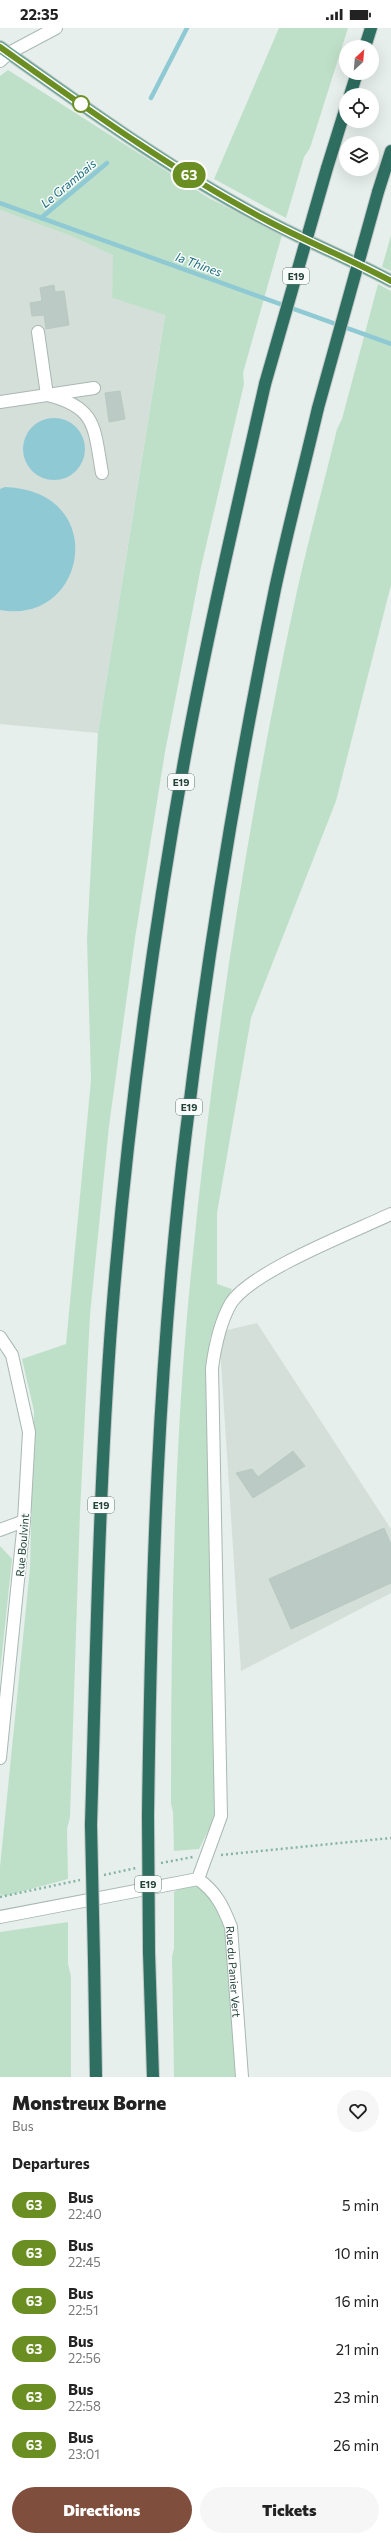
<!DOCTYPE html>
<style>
body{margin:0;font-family:Commissioner,sans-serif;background:#f6f6f6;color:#222;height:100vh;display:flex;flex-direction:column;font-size:15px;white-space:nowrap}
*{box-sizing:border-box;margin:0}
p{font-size:13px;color:#767676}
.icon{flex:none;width:22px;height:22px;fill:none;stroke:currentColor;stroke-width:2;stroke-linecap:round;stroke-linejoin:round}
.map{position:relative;height:2049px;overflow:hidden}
.panel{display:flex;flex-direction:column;background:#fff;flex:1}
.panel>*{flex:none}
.badge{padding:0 8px;border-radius:13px;font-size:14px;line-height:26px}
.needle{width:26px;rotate:26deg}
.buttons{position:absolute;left:339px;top:12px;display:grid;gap:8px}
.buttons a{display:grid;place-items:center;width:40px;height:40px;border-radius:50%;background:#fff;box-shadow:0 4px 16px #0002;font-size:20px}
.map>.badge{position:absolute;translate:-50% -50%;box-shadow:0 0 0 2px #fff}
h2{padding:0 12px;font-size:15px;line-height:36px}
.round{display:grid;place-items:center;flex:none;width:42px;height:42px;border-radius:21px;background:#f6f6f6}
.overview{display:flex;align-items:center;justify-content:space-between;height:68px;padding:0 12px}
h1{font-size:19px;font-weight:800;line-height:30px}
.action{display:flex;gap:8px;margin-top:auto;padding:8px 12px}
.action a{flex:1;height:46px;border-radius:24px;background:#804e3d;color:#fff;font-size:16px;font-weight:800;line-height:46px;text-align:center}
.action a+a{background:#f6f6f6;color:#222}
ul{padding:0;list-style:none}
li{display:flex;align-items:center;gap:12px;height:48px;padding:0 12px}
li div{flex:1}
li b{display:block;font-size:15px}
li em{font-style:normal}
li .badge{min-width:44px;font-weight:700;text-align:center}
.status{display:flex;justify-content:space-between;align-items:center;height:28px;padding:0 20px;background:#fff;direction:ltr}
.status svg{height:11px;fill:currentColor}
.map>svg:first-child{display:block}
.built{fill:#d4dfda}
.green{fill:#bfe0c8}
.water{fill:#8ec9d4}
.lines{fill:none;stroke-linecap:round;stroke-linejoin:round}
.stream{stroke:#8ec9d4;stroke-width:4.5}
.building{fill:#bbcac4;stroke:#b8c9c2}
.minor-casing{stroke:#a8b8b2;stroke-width:14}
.major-casing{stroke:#c2cac8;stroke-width:14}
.highway-casing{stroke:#c2cac8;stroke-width:14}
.path{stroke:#86b3a5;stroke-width:2.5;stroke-dasharray:2 3;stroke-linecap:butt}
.minor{stroke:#fff;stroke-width:12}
.major{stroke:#6aa596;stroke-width:12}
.highway{stroke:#2f6f62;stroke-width:12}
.highway-bridge-casing{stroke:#c2cac8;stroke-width:14;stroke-linecap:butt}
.highway-bridge{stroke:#2f6f62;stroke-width:12}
.line-casing{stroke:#fff;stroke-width:9}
.line{stroke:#6b8e23;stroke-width:6}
.stop-dot{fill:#fff;stroke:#6b8e23;stroke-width:2}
.labels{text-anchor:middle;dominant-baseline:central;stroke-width:3;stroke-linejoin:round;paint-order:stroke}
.shield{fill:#f7fbf9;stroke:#637a73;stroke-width:1}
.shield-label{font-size:10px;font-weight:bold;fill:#24423a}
.street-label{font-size:11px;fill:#24423a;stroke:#f7fbf9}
.water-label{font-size:12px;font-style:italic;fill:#1c6f80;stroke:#f7fbf9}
</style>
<div class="status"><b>22:35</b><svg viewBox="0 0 49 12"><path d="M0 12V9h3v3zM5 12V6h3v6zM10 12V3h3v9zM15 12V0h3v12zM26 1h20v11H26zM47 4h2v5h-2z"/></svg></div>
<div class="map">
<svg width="391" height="2049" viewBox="0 0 391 2049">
<rect width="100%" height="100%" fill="#e6efeb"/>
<!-- built -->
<g class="built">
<polygon points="0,182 71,208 114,227 112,270 165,286 98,705 0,696"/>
<polygon points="257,1295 391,1501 391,1565 241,1643 219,1304"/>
</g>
<!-- green -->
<g class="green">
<polygon points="279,0 348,0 310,120 304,129 286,190 214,151"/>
<polygon points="8,42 209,170 282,207 243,345 244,356 201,539 165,724 135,910 109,1098 90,1287 80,1484 70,1789 67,1801 68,1851 5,1868 0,1866 0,1839 30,1540 34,1383 22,1331 66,1316 91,1052 87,911 98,705 165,287 112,270 113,227 71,208 0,182 0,48"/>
<polygon points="391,207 391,243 382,239"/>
<path d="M378,256L391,263V557L336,773L251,990L217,1185V1256L232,1261L210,1310L207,1348L217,1759L213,1793L199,1821L174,1823L173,1784L171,1776C171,1614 173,1450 187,1288C209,1044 245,802 297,563C309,509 324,455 337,401L342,391Z"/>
<polygon points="0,1518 12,1531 0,1645"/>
<polygon points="185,1857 202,1860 216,1873 228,1904 237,2049 174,2049 172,1929 174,1920 174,1864"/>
<polygon points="68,1894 68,1936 71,1948 71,2049 0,2049 0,1904"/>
</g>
<!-- water -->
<g class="water">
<circle cx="54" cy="421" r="31"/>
<path d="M5,459C111,463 87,598 0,582V461Z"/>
</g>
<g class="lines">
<!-- stream -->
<g class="stream">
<polyline points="151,70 187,0"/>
<polyline points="0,175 391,316"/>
<polyline points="41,190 107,135"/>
</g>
</g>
<!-- building -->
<g class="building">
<polygon points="54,257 55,264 64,263 69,297 46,301 44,287 32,288 30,275 42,273 40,260"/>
<polygon points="120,363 125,391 109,394 105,365"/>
<polygon points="293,1423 305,1438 253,1470 236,1445 252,1441 258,1449"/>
<polygon points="384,1500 391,1516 391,1555 291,1601 269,1551"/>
</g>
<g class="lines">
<!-- minor casing -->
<g class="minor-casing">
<g id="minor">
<polyline points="0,33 9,25 56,0"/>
<path d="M38,304L47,367C97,379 94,400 102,445"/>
<polyline points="0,374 94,360"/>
<polyline points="0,1309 12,1327 29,1404 24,1493 0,1730"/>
<polyline points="0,1502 24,1493"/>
<path d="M198,1851L221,1788L212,1340C215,1318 220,1294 231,1275C252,1243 353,1204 391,1186"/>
<path id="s1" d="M198,1851C216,1864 223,1878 231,1899L242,2049"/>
<polyline points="0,1889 198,1851"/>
</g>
</g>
<!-- major casing -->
<g class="major-casing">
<path id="major" d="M0,19C86,80 172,143 266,192C307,214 350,231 391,253"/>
</g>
<!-- highway casing -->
<g class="highway-casing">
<g id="highway">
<polyline points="365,19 371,0"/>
<polyline points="350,67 357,45"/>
<polyline points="327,140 346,79"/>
<polyline points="378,164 391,123"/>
<path d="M148,1788C151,1560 158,1330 186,1104C208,922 238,740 275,561C288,500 304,440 318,380"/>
<path d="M91,1797C96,1627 99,1456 112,1286C127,1099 152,912 185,728C208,603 237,480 265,356"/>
<polyline points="149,1924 153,2049"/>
<polyline points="94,1932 96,2049"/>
</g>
</g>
<!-- path -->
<g class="path">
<polyline points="221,1827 391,1810"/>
<polyline points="161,1835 193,1829"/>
<polyline points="104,1847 136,1840"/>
<polyline points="0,1869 80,1852"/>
</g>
<!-- minor -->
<use href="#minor" class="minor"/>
<!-- major -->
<use href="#major" class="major"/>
<!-- highway -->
<use href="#highway" class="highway"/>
<!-- highway-bridge casing -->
<g class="highway-bridge-casing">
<g id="highway-bridge">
<polyline points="265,356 327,140"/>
<polyline points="318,380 378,164"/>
<polyline points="148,1788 149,1924"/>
<polyline points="91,1797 94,1932"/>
</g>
</g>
<!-- highway-bridge -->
<use href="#highway-bridge" class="highway-bridge"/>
</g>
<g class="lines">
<!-- line casing -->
<g class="line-casing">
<path id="line" d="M0,19C86,80 173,143 266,192C307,214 350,231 391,253"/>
</g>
<!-- line -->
<use href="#line" class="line"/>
</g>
<!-- markers -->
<circle class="stop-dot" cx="81" cy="76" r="8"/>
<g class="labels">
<!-- shield labels -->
<g class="shield">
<rect x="283" y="240" width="26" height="16" rx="3"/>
<rect x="168" y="746" width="26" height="16" rx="3"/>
<rect x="176" y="1071" width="26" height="16" rx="3"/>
<rect x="88" y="1469" width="26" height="16" rx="3"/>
<rect x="135" y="1848" width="26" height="16" rx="3"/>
</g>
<g class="shield-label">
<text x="296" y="248">E19</text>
<text x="181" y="754">E19</text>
<text x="189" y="1079">E19</text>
<text x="101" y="1477">E19</text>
<text x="148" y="1856">E19</text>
</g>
<!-- street labels -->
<g class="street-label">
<text transform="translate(22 1517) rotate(-85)">Rue Boulvint</text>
<text stroke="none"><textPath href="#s1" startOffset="104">Rue du Panier Vert</textPath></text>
</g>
<!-- water labels -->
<g class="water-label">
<text transform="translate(68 155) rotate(-40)">Le Grambais</text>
<text transform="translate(199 236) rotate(20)">la Thines</text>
</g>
</g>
</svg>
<div class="buttons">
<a><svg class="needle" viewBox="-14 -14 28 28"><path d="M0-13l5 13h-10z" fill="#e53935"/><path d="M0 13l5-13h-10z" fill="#767676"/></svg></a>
<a><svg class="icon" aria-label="locate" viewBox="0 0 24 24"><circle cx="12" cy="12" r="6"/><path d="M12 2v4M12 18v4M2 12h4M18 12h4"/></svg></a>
<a><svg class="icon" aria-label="layers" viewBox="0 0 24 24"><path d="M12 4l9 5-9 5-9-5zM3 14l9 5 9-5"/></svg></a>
</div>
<b class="badge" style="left:189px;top:147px;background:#6b8e23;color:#fff">63</b>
</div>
<section class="panel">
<div class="overview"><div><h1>Monstreux Borne</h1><p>Bus</p></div><a class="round"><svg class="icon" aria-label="heart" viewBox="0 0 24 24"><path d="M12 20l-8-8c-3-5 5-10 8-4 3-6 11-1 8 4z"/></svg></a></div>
<h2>Departures</h2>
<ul>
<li><span class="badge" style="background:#6b8e23;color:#fff">63</span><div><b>Bus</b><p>22:40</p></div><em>5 min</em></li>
<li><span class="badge" style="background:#6b8e23;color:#fff">63</span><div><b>Bus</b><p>22:45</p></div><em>10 min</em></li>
<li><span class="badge" style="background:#6b8e23;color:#fff">63</span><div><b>Bus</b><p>22:51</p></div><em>16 min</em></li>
<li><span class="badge" style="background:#6b8e23;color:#fff">63</span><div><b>Bus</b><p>22:56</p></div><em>21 min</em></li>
<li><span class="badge" style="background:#6b8e23;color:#fff">63</span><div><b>Bus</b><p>22:58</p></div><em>23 min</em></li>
<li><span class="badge" style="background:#6b8e23;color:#fff">63</span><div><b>Bus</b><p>23:01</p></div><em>26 min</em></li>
</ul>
<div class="action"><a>Directions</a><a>Tickets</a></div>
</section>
